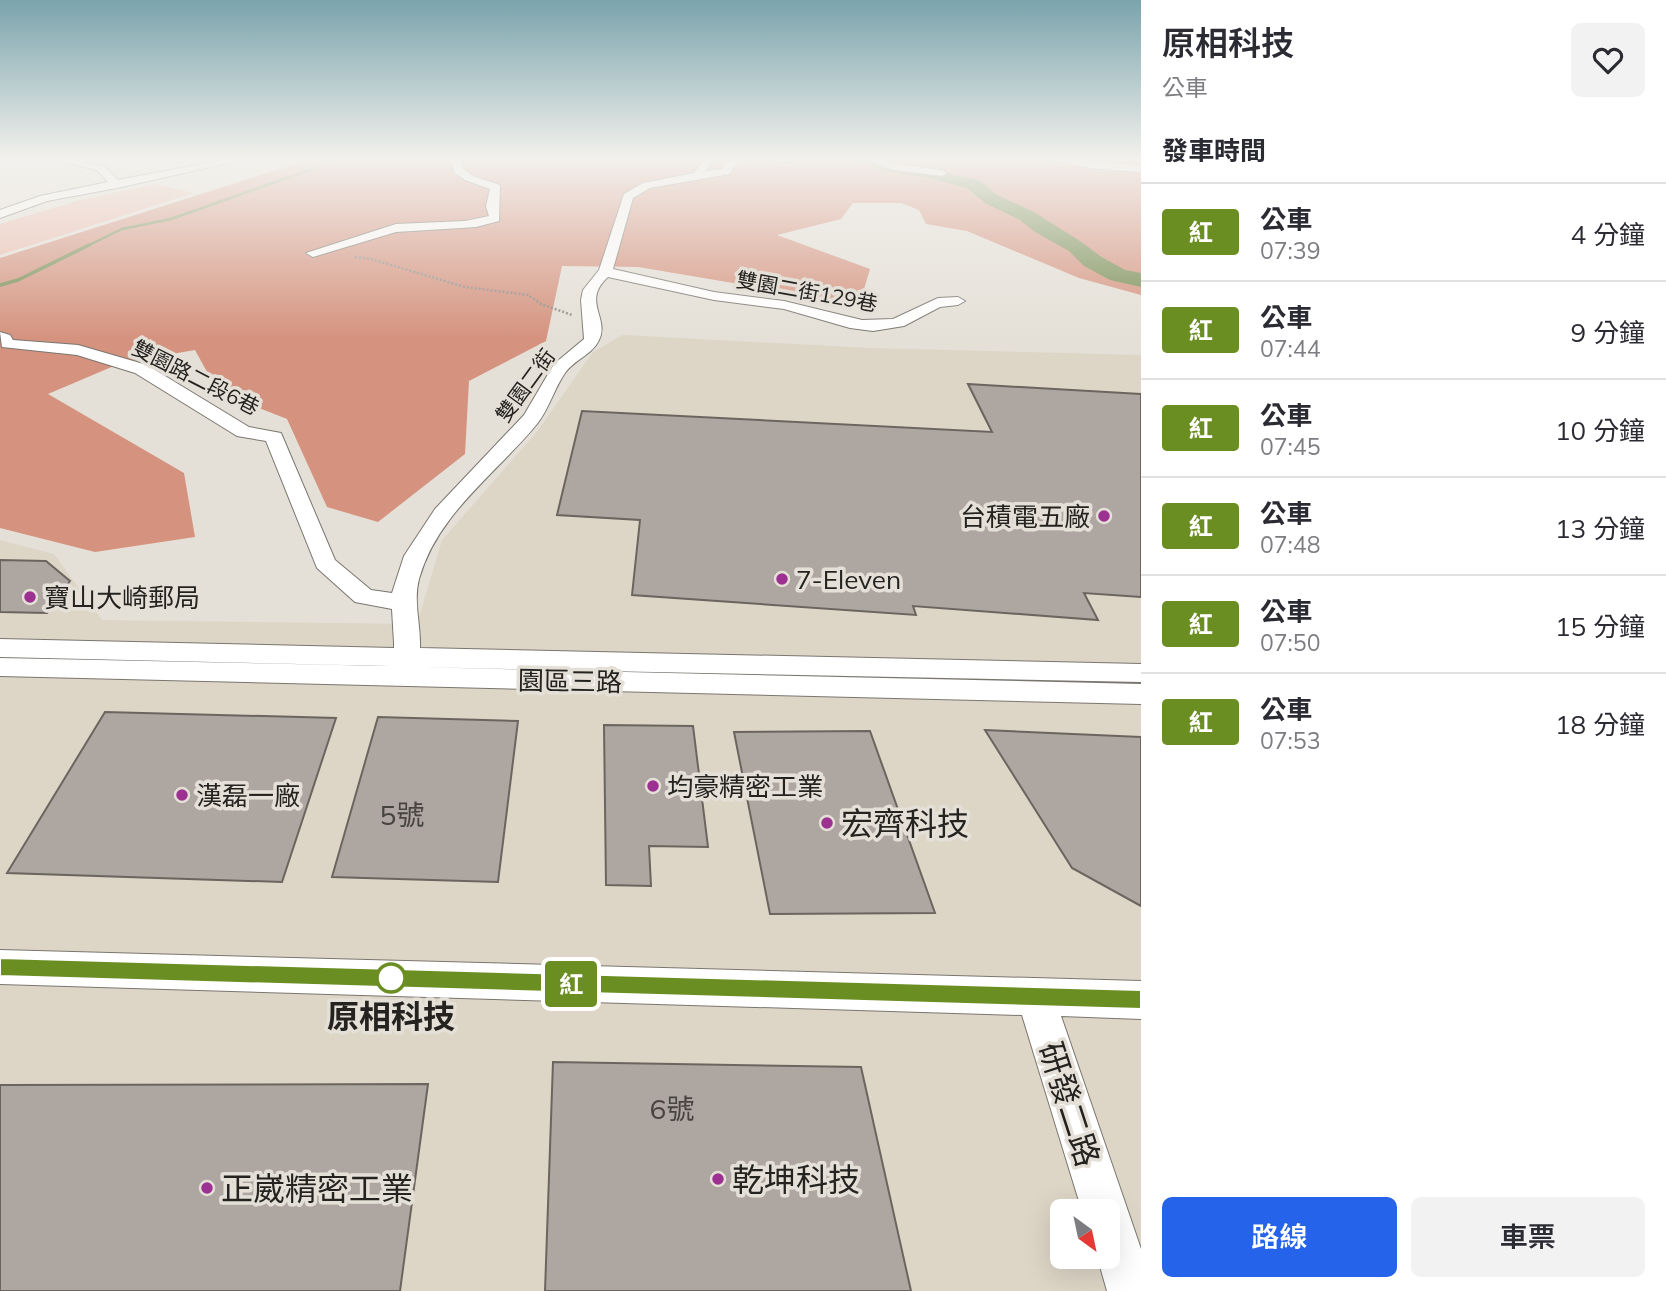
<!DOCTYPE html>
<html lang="zh-TW">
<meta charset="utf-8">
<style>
body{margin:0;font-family:Mulish,"Noto Sans TC",sans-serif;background:#f2f2f3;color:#2b2b33;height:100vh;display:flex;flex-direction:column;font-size:26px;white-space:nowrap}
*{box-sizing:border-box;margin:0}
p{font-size:23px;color:#7c7c81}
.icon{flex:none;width:38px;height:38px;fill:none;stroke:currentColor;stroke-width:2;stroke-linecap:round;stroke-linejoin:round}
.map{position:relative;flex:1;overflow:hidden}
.details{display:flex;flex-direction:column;background:#fff;width:525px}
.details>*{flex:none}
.badge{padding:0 14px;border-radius:5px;font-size:24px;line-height:46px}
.needle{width:46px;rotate:147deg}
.controls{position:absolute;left:1050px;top:1199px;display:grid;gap:14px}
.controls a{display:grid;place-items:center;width:70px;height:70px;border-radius:10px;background:#fff;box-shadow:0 7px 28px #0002;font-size:35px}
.map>.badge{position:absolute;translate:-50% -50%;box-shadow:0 0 0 4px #fff}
h2{padding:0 21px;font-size:26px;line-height:63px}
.round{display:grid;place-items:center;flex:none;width:74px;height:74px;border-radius:10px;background:#f2f2f3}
.summary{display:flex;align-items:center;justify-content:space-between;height:119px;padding:0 21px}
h1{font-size:33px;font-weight:600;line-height:52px}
.button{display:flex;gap:14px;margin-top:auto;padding:14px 21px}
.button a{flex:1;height:80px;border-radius:10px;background:#2563eb;color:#fff;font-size:28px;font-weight:600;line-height:80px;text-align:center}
.button a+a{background:#f2f2f3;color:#2b2b33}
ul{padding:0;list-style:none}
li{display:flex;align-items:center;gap:21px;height:98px;padding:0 21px;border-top:2px solid #e1e1e2}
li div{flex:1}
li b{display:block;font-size:26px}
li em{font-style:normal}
li .badge{min-width:77px;font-weight:700;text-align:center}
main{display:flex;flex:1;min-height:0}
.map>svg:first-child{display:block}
.built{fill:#ddd5c6;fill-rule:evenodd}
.green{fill:#ebbdaf}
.forest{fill:#d5937f}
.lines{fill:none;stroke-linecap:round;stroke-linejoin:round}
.stream-far1{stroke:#768c52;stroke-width:2.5}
.stream{stroke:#768c52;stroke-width:3.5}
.river{fill:#768c52;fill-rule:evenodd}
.building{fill:#aea6a1;stroke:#6c655f;stroke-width:2}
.minor-casing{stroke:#7a766f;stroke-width:2}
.path{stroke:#918e88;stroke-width:2.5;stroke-dasharray:2 2;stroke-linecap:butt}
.minor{fill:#fff;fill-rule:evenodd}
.line{fill:#6b8e23;stroke:#fff;stroke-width:2}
.poi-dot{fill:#9d3191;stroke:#e4e0d7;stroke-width:2.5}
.stop-dot{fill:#fff;stroke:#6b8e23;stroke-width:3.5}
.labels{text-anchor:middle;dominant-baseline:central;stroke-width:7;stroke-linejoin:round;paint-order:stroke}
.far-street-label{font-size:21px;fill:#252320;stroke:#e4e0d7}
.poi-label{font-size:26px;fill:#252320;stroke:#e4e0d7;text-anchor:start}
.street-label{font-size:26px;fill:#252320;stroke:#e4e0d7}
.near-number-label{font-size:28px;fill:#474440}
.near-poi-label{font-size:32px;fill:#252320;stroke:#e4e0d7;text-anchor:start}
.near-stop-label{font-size:32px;font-weight:bold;fill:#252320;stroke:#e4e0d7}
.near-street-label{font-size:32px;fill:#252320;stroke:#e4e0d7}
</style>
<main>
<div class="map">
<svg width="1141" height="1291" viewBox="0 0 1141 1291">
<rect width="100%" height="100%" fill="#e4e0d7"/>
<!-- built -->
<path class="built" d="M623,335L870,348L1141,355V1291H0V540L54,554L102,620L417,624L442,540L536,433L593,352ZM1062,1211H1108V1256H1062Z"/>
<!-- green -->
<polygon class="green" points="155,184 194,193 0,255 0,224 80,200"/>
<!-- forest -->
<polygon class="forest" points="314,158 1141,158 1141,295 1079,278 967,231 926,224 919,210 901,203 853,203 841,219 777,235 870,269 864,289 828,299 638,267 562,266 546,341 469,381 465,454 378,522 327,507 287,419 218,392 195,350 121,363 48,394 184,473 195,537 95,552 0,528 0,258"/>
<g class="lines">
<!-- stream-far1 -->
<polyline class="stream-far1" points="85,247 122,229 171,219 318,167 332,158"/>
<!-- stream -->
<polyline class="stream" points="0,285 18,280 89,245"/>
<!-- river -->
<polygon class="river" points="853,158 874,158 979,180 997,195 1034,212 1083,243 1100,256 1125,270 1141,273 1141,287 1110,280 1084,266 1069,251 1035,232 1020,220 985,203 967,188 930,178 879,170"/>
</g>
<!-- building -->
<g class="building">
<polygon points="968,384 1141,394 1141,597 1084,593 1098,620 913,606 916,615 632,595 640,520 557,515 582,411 992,432"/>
<polygon points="0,560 46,561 70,581 47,613 0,612"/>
<polygon points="105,712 336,718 282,882 7,873"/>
<polygon points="378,717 518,721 498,882 332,877"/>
<polygon points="604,725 693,726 708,847 649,846 651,886 606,885"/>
<polygon points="985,730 1141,737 1141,906 1072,868"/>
<polygon points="870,731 935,913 770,914 734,732"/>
<polygon points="553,1062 861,1067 911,1291 545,1291"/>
<polygon points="428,1084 400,1291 0,1291 0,1085"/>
</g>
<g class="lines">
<!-- minor casing -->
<g class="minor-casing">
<g id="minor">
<polygon points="44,158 62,158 104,166 118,180 233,158 251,158 117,188 47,201 0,218 0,210 40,196 108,182 97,170"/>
<polygon points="451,158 461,158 463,169 473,176 500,185 499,221 476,227 396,232 313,257 306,253 396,224 465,221 489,216 486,206 490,189 465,180 454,172"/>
<path d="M705,158H715L706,171L722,169L726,162L739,158H752L734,166L730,174L650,188L633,198L613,269L714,292L784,301L862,320L893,319L938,298L958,297L965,301L958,305L940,307L904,326L873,331L850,328L784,309L714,300L608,277C581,301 610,318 599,340C592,355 574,360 565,373C554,389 549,409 537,424C496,474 437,514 419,579C413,602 421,625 420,648L1141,664V682L415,667L1141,684V704L0,676V658L389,666L0,657V639L394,648V643L392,609L355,602L317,568L266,441L237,436L135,373L77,355L2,347L0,332L10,335L13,340L78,345L147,365L249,427L281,433L335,560L371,590L392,593L404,556L435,509L524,415L554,364L584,339L581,300L583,290L599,270L624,194L643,183L694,173Z"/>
<path d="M765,158H797C790,163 772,163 765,158Z"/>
<polygon points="862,158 875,158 895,164 942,170 947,173 942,176 893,170"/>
<polygon points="1040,158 1061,158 1141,166 1141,172 1096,169"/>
<polygon points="0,950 1141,981 1141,1019 1061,1016 1141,1249 1141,1291 1107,1291 1097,1256 1108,1256 1108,1211 1082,1211 1022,1015 0,984"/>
</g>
</g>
<!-- path -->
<polyline class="path" points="355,257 371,259 465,287 528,295 541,304 572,315"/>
<!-- minor -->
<use href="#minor" class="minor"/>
</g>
<!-- sky -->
<linearGradient id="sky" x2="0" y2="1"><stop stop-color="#7aa4ac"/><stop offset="0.47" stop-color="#f3f1ed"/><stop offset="1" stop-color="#f3f1ed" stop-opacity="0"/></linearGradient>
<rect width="1141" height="338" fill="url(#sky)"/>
<!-- line -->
<polygon class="line" points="0,958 1141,990 1141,1009 0,976"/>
<!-- markers -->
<g class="poi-dot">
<circle cx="1104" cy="516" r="7"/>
<circle cx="782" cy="579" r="7"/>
<circle cx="30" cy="597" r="7"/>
<circle cx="653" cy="786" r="7"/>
<circle cx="182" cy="795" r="7"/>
<circle cx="827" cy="823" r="7"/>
<circle cx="718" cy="1179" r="7"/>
<circle cx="207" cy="1188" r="7"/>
</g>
<circle class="stop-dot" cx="391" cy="978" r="14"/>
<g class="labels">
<!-- far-street labels -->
<g class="far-street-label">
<text transform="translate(807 291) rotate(10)">雙園二街129巷</text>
<text transform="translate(196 377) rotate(27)">雙園路二段6巷</text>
<text transform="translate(525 385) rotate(-54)">雙園二街</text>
</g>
<!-- poi labels -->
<g class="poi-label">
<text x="1090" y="516" text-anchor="end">台積電五廠</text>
<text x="796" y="579">7-Eleven</text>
<text x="44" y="597">寶山大崎郵局</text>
<text x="667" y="786">均豪精密工業</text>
<text x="196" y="795">漢磊一廠</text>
</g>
<!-- street labels -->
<g class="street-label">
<text transform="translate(570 681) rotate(1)">園區三路</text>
</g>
<!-- near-number labels -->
<g class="near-number-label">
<text x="402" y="814">5號</text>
<text x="672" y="1108">6號</text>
</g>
<!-- near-poi labels -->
<g class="near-poi-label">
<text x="841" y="823">宏齊科技</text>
<text x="732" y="1179">乾坤科技</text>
<text x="221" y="1188">正崴精密工業</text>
</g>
<!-- near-stop labels -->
<g class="near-stop-label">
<text x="391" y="1016">原相科技</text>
</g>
<!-- near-street labels -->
<g class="near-street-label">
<text transform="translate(1070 1104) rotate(72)">研發二路</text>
</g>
</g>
</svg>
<div class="controls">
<a><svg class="needle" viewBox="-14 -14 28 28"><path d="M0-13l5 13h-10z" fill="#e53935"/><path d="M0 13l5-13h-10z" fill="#7c7c81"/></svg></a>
</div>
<b class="badge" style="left:571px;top:984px;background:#6b8e23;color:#fff">紅</b>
</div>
<section class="details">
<div class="summary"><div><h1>原相科技</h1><p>公車</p></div><a class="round"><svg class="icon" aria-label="heart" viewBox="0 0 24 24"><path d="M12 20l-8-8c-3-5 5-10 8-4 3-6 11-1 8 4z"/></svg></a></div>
<h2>發車時間</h2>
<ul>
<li><span class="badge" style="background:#6b8e23;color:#fff">紅</span><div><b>公車</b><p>07:39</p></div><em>4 分鐘</em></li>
<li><span class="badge" style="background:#6b8e23;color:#fff">紅</span><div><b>公車</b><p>07:44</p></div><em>9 分鐘</em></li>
<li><span class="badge" style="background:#6b8e23;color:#fff">紅</span><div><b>公車</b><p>07:45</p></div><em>10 分鐘</em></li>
<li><span class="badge" style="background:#6b8e23;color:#fff">紅</span><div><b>公車</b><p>07:48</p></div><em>13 分鐘</em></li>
<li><span class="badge" style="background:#6b8e23;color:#fff">紅</span><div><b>公車</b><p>07:50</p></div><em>15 分鐘</em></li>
<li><span class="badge" style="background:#6b8e23;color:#fff">紅</span><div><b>公車</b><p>07:53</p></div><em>18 分鐘</em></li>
</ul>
<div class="button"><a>路線</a><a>車票</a></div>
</section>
</main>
